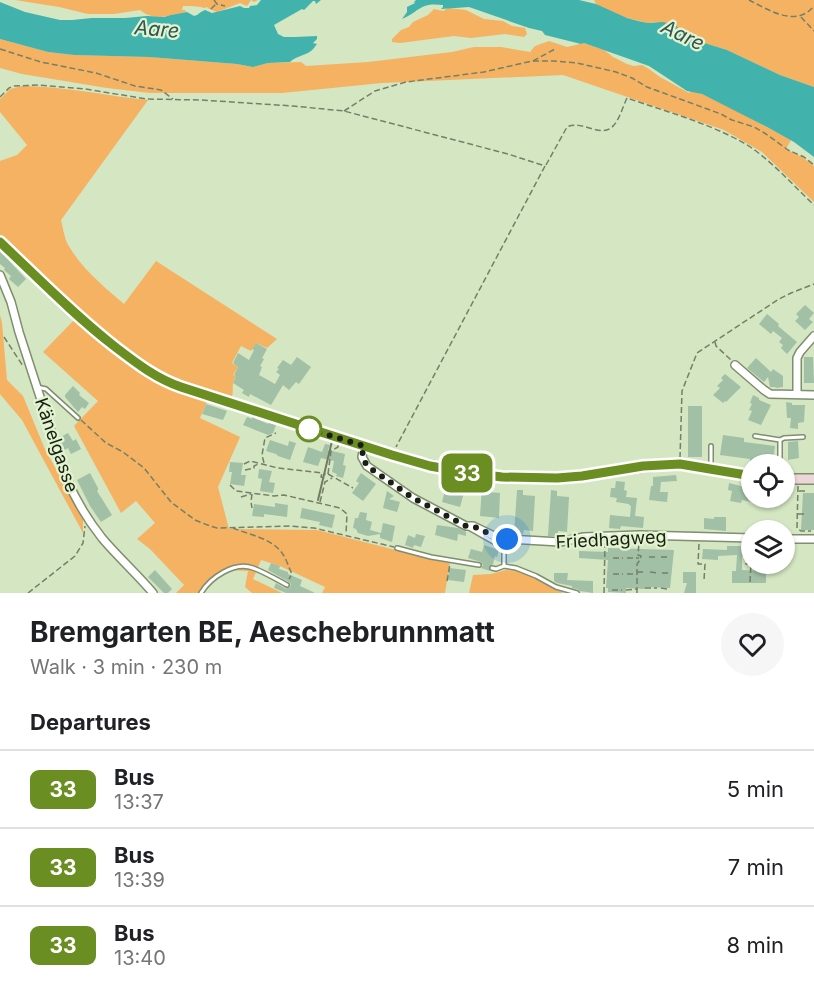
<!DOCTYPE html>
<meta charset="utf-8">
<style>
body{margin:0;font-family:Inter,sans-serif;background:#f6f6f6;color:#202124;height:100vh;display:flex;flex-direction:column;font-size:22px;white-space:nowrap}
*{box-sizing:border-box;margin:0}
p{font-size:20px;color:#757577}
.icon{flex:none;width:33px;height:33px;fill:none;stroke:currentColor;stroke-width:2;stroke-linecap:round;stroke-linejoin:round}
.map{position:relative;height:593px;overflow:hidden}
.panel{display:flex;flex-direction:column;background:#fff;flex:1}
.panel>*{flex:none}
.badge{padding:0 12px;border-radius:9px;font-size:21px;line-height:39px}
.buttons{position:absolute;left:741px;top:454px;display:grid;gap:12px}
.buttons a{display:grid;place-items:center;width:54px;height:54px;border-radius:50%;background:#fff;box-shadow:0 2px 4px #0004;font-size:30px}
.you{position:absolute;width:30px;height:30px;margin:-15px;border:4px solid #fff;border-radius:50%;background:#1a73e8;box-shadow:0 0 0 9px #1a73e833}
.map>.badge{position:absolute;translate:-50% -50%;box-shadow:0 0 0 3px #fff}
h2{padding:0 30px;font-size:22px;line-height:54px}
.round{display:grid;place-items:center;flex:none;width:63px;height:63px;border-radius:32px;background:#f6f6f6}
.summary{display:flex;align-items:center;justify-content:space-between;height:102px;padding:0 30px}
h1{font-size:28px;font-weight:700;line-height:45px}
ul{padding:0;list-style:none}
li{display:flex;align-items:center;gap:18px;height:78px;padding:0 30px;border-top:2px solid #e0e0e0}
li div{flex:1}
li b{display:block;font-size:22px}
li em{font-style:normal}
li .badge{min-width:66px;font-weight:700;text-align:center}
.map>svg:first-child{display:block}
.green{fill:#f4b262}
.water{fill:#41b3ac}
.building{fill:#a1c0a6}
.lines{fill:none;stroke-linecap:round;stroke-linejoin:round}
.lane-casing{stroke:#7e8e6e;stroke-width:6}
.street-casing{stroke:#7e8e6e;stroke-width:10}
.secondary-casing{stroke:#7e8e6e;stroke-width:12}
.path{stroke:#748067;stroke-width:1.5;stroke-dasharray:6 3;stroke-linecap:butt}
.lane{stroke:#fff;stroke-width:3}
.street{stroke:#fff;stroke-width:7}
.secondary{stroke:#ecd6da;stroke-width:9}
.rail{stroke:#717c64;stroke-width:2}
.line-casing{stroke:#fff;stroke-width:14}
.line{stroke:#6b8e23;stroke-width:9}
.walk{stroke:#191f12;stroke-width:6;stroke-dasharray:0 10.8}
.stop-dot{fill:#fff;stroke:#6b8e23;stroke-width:3}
.labels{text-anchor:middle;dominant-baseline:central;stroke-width:4.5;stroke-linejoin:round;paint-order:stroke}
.street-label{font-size:18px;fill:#191f12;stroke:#e1f3cf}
.water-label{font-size:20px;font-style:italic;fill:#315351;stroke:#e1f3cf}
</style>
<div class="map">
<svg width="814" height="593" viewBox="0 0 814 593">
<rect width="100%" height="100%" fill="#d4e6c2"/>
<!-- green -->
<g class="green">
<path d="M15,0H258L254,2L251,0L247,6L240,3L217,12L209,9L207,7L204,8C198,6 189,6 183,6L182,10H185L186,12C168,15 155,22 140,10L114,14H88L59,7Z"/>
<polygon points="594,0 814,0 814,87 780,75 727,50 695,40 685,34 681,29 654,22 648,23 627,18 602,8 596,4"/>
<polygon points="448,8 466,10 484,19 503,21 512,26 525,28 527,34 524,37 505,34 471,38 454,36 400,43 392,42 392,39 401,30 409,27 413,22 428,15 434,9 443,11"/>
<polygon points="0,39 48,52 74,55 149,57 237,64 253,67 268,63 301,62 306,66 368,62 452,52 474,47 501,47 530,52 535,46 549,41 567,47 584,43 604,50 613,57 627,64 634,66 642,65 649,69 660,77 689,93 691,91 702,94 737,111 791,140 786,149 804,158 814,166 814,202 762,152 724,130 563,75 382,83 282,93 150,93 107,88 22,74 0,68"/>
<path d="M22,86C65,86 106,96 148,100L61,220C63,228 64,236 67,243C80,267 104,287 124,304L156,261L277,339L267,348L256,343L251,351L241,346L232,363L238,367L233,375L236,376C230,386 235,391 231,399L161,376L103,334L20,257L0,237V161L17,155L27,145L0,112V99L10,89Z"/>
<polygon points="0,315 2,323 7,380 23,396 44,447 83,519 83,533 22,420 0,394"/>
<polygon points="76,318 137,366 208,399 200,418 240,437 218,487 229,529 317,530 423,557 450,562 445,593 322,593 325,587 280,566 261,560 253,579 282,593 252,593 245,587 248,571 226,570 209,580 198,593 176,593 184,585 150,549 137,539 155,523 136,501 121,513 74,426 98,401 43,352"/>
<polygon points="506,570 520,571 564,593 469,593 473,575 491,574"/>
</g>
<!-- water -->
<g class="water">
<path d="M261,0H321L316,4L315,1H313L304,10L302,9L274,25L278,34L284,37H295L317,36V39L313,43L317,44C315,46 314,49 311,51C304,56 296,56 290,62L268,63L253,67L237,64L149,57L74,55L48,52L0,39V2L25,12L60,20H72L92,18H125L147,16L164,17L171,15L187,12L194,16L197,15L201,12L205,10L212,13L240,6L244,8H249L250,6L257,5Z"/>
<path d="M416,0H579L596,4L627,18L638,21L648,23L663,22L675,25L685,34L695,40L727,50L780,75L814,87V157L794,142L767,127L702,94L687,91L649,66L584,43L581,44L545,35L542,31L529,28L469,7L441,9L443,7V5C420,2 420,11 402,19L407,12V7L415,3L414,2Z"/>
</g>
<!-- building -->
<g class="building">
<polygon points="0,251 26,279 18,287 9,279 11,276 4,270 5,268 0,264"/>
<polygon points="805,305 814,313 809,319 813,322 805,330 795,321 799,317 796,314"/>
<polygon points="767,314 779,324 778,326 797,342 787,354 781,348 783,345 779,342 782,338 773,331 771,334 759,324"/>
<polygon points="256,343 267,349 262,358 264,359 260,366 262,367 259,375 275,384 280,375 276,372 279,369 277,368 283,360 291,365 297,357 311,367 299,384 296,382 289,390 283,385 271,405 250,394 249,397 242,393 244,390 233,383 236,376 234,375 238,367 233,363 238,353 249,360 254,350 252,349"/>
<polygon points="804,357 813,357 814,383 804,383"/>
<polygon points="756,358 771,372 773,369 783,376 783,387 776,388 775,387 770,387 768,377 764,382 747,368"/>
<polygon points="725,374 741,387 726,402 725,401 723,403 713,395 720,388 717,386 723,380 721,378"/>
<polygon points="73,386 80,393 79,395 89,403 85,409 82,407 78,412 65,397 65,395"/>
<polygon points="753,395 759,398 759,400 771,405 761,425 748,420 752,411 749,410 752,404 750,403"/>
<polygon points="786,402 792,403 792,405 805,405 804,422 798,423 798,429 790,428 791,418 787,418"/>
<polygon points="206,404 227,411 223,420 202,414"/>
<rect x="688" y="406" width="14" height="51"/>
<polygon points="247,417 252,419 252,417 268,424 268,423 276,425 273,433 268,435 243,425"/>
<polygon points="68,433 73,441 76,439 81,449 71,454 68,448 65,450 59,438"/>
<polygon points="723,435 744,438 744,442 775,446 773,462 769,463 769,465 750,465 750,459 720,455"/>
<polygon points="270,440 288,446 289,441 296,443 290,460 278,456 276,454 266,451"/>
<polygon points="798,441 799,458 788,460 788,442"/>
<polygon points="325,444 330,445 328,450 345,454 343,465 346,466 343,478 336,476 337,474 332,472 334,461 321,458 318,466 303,462 308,447 322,452"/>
<polygon points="230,462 243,463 241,475 246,475 244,486 230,484 232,472 229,472"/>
<polygon points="259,469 272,471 269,482 275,483 273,493 260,491 262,479 258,478"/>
<polygon points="90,473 98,488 98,490 97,491 112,515 101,522 90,506 77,480"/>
<polygon points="361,473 376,484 363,501 352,493 359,483 356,481"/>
<polygon points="676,475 677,481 661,482 660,492 668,492 667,502 649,500 651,486 653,486 653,477"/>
<polygon points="448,479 454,480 453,486 465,489 460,507 442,502"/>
<polygon points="616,481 625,482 624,490 627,491 626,497 637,498 635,516 644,517 643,528 621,526 620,529 609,528 610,515 630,517 631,506 629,505 629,504 616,502 617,498 610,497 611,488 615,488"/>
<polygon points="729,483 752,489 752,498 763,498 762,504 742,500 741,503 730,501 732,491 728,490"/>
<polygon points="482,487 488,487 488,492 500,493 499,518 480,516"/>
<polygon points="517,490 523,490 523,495 535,496 533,531 524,530 523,534 514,534"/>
<polygon points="551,490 557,491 557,496 569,497 567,532 558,531 558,536 548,536"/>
<polygon points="387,491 394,496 389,499 400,502 397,512 383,508"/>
<polygon points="803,493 814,493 814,530 801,530"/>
<polygon points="275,503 288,505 287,517 264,514 264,517 252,516 254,504 275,507"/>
<polygon points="302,508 335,515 332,528 319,525 320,522 300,518"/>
<polygon points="360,512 367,513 366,520 372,522 370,530 381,533 383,523 395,526 392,542 380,538 380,534 368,536 358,533 356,529 353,528 355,518 358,518"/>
<polygon points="714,517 726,517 726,531 704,529 704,518 714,519"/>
<polygon points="437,525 458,528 466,532 466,536 458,534 457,541 435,535"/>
<polygon points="416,534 425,536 421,547 414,545 413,548 405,545 408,535 415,538"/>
<polygon points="484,545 499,550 497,557 495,556 493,564 489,567 490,571 481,568 483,565 481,562 468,558 471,549 482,552"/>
<polygon points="727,546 752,546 752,557 742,557 742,570 766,571 766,583 732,583 732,571 736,571 737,555 718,556 718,560 702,559 703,549 727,550"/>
<polygon points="608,548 674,550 670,588 645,587 645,589 626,588 626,593 608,592 608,588 606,588 608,560 579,558 579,551 608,552"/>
<polygon points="271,563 280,566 279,569 288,572 288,574 302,580 300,586 315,593 286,593 274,588 276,583 286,589 290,587 291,584 289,582 268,570"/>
<polygon points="449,568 466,570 464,582 448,580"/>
<polygon points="155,570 172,589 168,593 164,593 148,577"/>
<polygon points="683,572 696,572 696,593 684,593 687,583 683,583"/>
<polygon points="554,573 568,573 567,580 593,581 593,593 580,591 577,589 572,588 572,586 557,583 554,581"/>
</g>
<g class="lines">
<!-- lane casing -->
<g class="lane-casing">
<g id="lane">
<polyline points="37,387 46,389 78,418"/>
<polyline points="755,436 780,440 780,465"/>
<polyline points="780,440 784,438 803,437"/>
<polyline points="711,467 711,446"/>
<polyline points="467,527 504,548 504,566 516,568 536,576 556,587 577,593"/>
<polyline points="397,548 431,557 479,565"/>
<polyline points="492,568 496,569 504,566"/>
<path d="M201,593C210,578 234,561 253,568C264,572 276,579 287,585"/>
</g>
</g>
<!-- street casing -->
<g class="street-casing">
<g id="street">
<path d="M0,275L11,302L19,332L66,477C75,499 87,519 102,538C118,557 137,574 153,593"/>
<polyline points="735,365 764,390 770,394 814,395"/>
<polyline points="797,394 797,358 800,352 814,336"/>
<polyline points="364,446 362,457 367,466 413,498 466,526 473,526 494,536 507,539 560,542 584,537 639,535 752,538"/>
<polyline points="784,539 814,539"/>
</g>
</g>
<!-- secondary casing -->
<g class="secondary-casing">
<g id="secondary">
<path d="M0,242C37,277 73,314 114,346C135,362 155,378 181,387L408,460L469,473L502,477L557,478L582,476L643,467L675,464L705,468L752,476"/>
<polyline points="784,479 814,479"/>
</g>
</g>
<!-- path -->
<g class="path">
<polyline points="214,0 217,4 225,6"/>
<path d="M749,0C769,10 796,28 814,6"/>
<polyline points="211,9 216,4"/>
<polyline points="801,17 814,31"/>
<polyline points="0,49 41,62 96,73 135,86 161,90 173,99"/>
<polyline points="533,61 555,49"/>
<polyline points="0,97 9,88 14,86 38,85 85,89 147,99 201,100 293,106 344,111 508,154 545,166 396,447"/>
<polyline points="344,111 375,91 406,82 484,72 532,61 553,61 577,63 616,72 632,78 647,87 721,114 732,120 754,127 766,134 788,150 804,157 814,165"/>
<path d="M546,165L567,127C582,119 602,140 614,125C620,118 623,106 627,98C667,112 723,127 756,151C777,167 795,187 814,205"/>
<polyline points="4,337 23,366"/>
<polyline points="715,342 716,346 731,360"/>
<polyline points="81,420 106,443 123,452 144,468 171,502 195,520 210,526 217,528 291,526 314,528 394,547"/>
<polyline points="680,458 682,391 697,353 779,299 791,293 814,284"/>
<polyline points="264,463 262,455 265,438 276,433"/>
<polyline points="244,464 250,461 278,468 322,473 321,477 324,478 325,473"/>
<polyline points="245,470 254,468 254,466 258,464"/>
<polyline points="328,474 331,451 338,447 338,445"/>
<polyline points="328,474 353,488"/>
<polyline points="230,485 236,491 274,496 284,495 340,508 347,514 346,534"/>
<polyline points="798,486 797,528 801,531 811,531"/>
<polyline points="799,491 806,491"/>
<polyline points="252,494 251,502 252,508"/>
<polyline points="241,497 251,494"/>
<polyline points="320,502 325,482 332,478"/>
<polyline points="798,514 805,514"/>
<path d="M233,528C249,535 274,538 284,556C287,561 289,568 292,574L289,579"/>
<polyline points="699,544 698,564 705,564 704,580"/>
<polyline points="746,545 746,564 751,564 750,582"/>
<polyline points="649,557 657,557"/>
<polyline points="661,557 669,557"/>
<polyline points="613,558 623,558"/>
<polyline points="627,558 639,558"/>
<polyline points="637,572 645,572"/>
<polyline points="650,572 658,573"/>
<polyline points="662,573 670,573"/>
<polyline points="613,574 623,574"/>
<polyline points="627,574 635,574"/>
<polyline points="447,581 450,564"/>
<polyline points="645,588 657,588"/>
<polyline points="661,588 667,589"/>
<polyline points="612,590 622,590"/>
<polyline points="626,590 637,589"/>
<polyline points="28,593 75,556 83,543 85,526"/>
<polyline points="604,593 605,543"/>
<polyline points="637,593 637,564 640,560 641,556 638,555 639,543"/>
</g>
<!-- lane -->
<use href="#lane" class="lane"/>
<!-- street -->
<use href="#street" class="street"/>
<!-- secondary -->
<use href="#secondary" class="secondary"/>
<!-- rail -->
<polyline class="rail" points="318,500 332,441"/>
</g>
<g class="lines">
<!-- line casing -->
<g class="line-casing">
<path id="line" d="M0,242C37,277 73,314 114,346C135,362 155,378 181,387L392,455L430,466L469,473L502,477L557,478L582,476L643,466L680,464L752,476"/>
</g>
<!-- line -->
<use href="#line" class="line"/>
<!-- walk -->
<polyline class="walk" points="309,429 364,446 362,456 367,466 413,498 466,526 473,526 494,536 507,539"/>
</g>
<!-- markers -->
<circle class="stop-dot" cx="309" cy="429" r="12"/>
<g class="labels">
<!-- street labels -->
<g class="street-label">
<text transform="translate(57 445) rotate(71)">Känelgasse</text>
<text transform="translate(611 539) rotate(-3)">Friedhagweg</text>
</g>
<!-- water labels -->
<g class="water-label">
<text transform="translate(157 29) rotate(5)">Aare</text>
<text transform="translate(683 35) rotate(26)">Aare</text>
</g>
</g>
</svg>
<div class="buttons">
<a><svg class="icon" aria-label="locate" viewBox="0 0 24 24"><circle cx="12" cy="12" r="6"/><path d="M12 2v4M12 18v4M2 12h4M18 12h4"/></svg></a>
<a><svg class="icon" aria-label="layers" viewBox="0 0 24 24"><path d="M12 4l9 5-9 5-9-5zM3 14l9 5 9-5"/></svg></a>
</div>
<div class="you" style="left:507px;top:539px"></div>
<b class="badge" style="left:467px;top:473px;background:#6b8e23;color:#fff">33</b>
</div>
<section class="panel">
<div class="summary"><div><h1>Bremgarten BE, Aeschebrunnmatt</h1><p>Walk · 3 min · 230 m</p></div><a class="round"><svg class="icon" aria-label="heart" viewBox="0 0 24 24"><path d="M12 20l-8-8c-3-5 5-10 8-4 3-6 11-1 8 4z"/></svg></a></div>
<h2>Departures</h2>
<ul>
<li><span class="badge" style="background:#6b8e23;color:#fff">33</span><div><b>Bus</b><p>13:37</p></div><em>5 min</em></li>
<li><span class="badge" style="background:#6b8e23;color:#fff">33</span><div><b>Bus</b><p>13:39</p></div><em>7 min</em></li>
<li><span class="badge" style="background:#6b8e23;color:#fff">33</span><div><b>Bus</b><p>13:40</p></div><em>8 min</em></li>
</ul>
</section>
